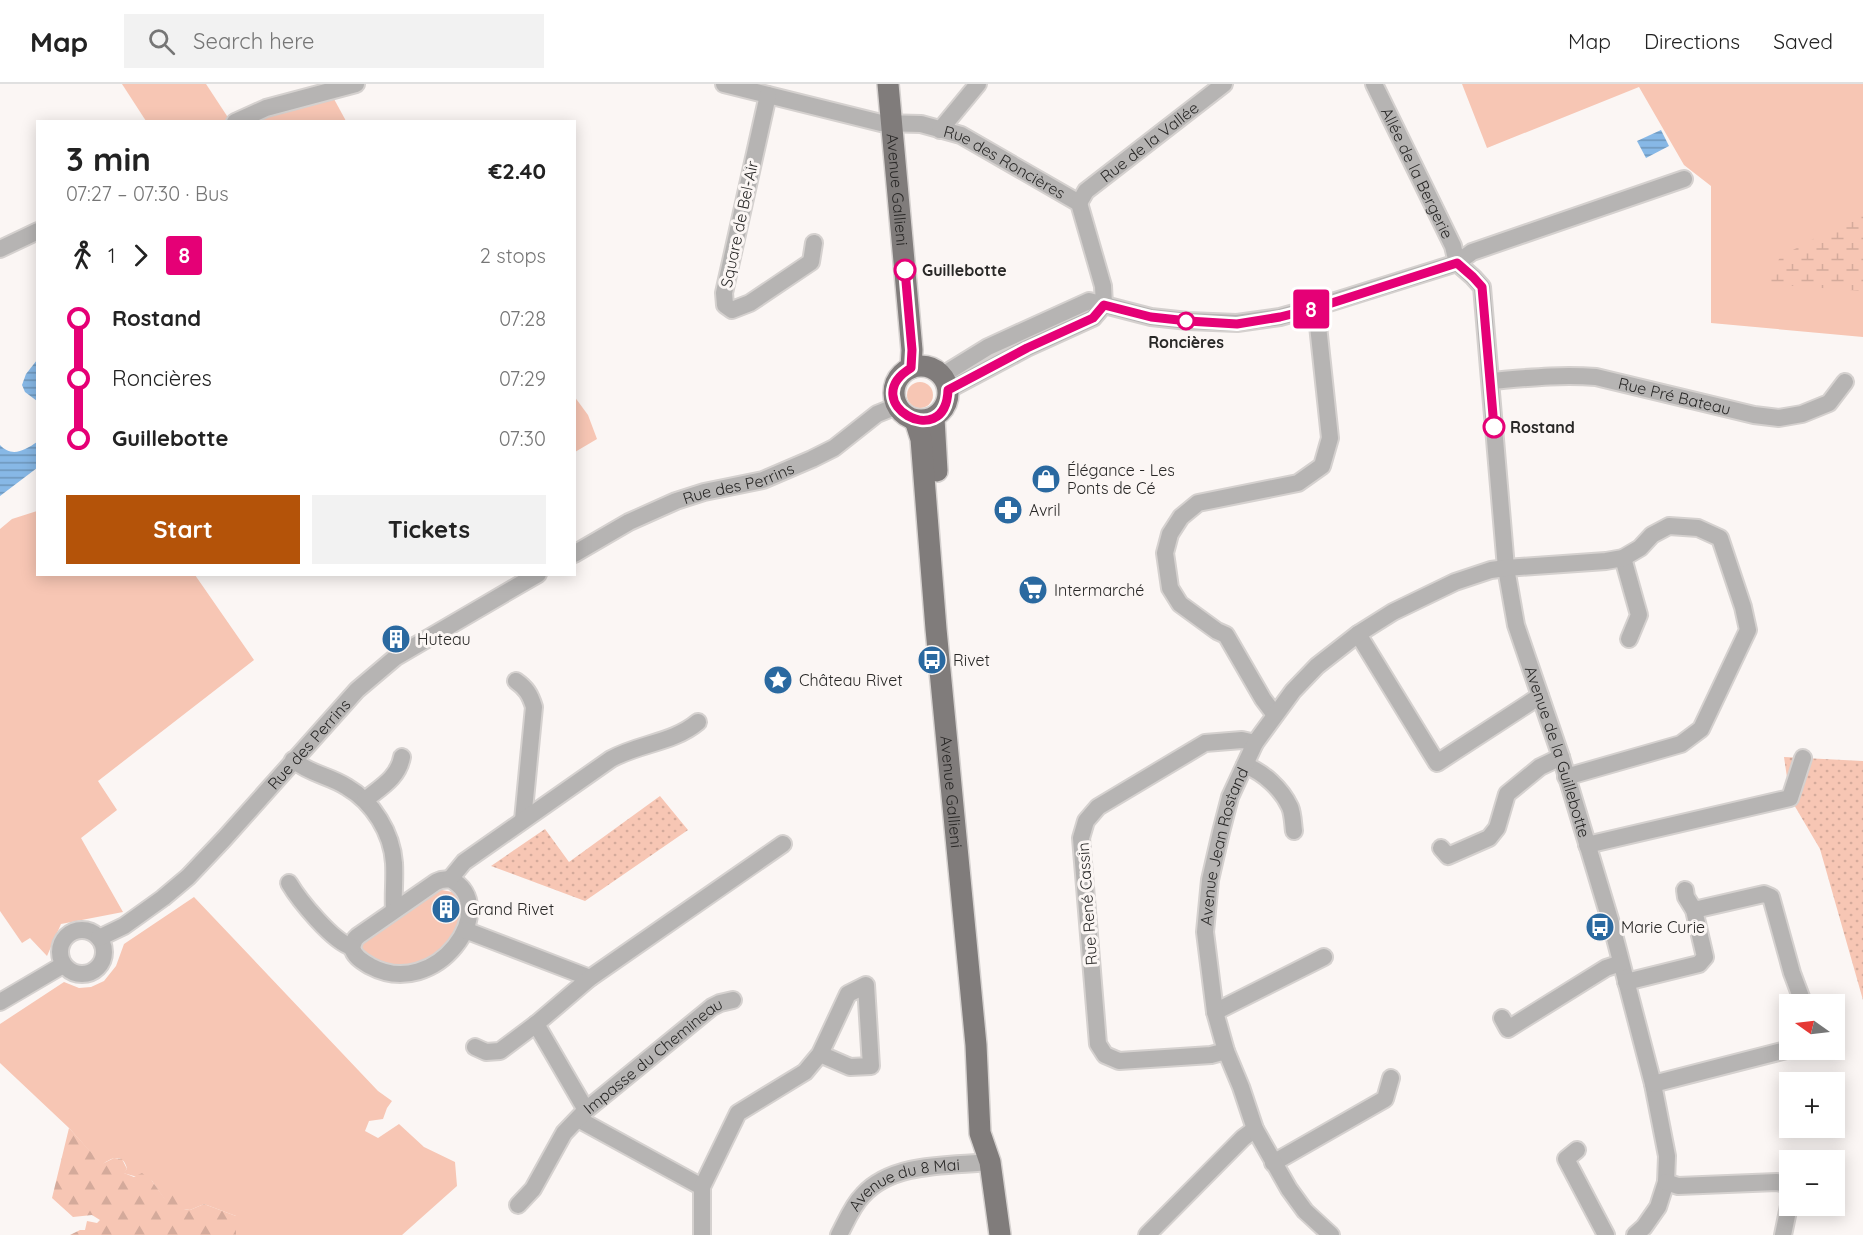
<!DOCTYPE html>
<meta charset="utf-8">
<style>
body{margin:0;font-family:Quicksand,sans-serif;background:#f2f2f2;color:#222;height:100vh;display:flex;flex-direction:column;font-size:22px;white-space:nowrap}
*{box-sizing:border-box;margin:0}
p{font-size:20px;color:#767676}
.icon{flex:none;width:33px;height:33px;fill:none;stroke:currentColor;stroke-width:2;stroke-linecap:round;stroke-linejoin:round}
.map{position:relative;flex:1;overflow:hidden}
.sheet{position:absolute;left:36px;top:36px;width:540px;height:456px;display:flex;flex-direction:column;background:#fff;border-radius:0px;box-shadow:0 3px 15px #0003}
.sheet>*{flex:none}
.badge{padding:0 12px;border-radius:4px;font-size:21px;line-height:39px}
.needle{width:39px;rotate:284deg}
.fabs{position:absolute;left:1779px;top:910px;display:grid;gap:12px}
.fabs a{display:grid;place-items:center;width:66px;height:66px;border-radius:0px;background:#fff;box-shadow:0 3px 15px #0003;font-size:30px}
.map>.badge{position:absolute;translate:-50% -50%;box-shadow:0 0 0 3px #fff}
.legs{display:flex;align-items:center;gap:9px;height:66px;padding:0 30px;font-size:20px}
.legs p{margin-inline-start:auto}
.summary{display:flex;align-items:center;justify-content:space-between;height:102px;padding:0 30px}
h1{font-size:33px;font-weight:700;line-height:45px}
.action{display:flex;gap:12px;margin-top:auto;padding:12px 30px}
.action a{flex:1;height:69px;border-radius:0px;background:#b45309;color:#fff;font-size:24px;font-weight:700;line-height:69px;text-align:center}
.action a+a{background:#f2f2f2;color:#222}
ul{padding:0 30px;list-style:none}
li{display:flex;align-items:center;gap:21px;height:60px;font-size:22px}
li i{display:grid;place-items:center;width:9px;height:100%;margin:0 8px;background:currentColor}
li i::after{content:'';width:15px;height:15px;margin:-8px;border:4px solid;border-radius:50%;background:#fff}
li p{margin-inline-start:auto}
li:first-child i{background:linear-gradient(#0000 50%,currentColor 0)}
li:last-child i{background:linear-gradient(currentColor 50%,#0000 0)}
header{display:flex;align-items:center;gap:36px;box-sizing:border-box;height:84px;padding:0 30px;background:#fff;border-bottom:2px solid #e0e0e0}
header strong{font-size:28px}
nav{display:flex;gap:33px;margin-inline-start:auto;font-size:21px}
.search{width:420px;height:54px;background:#f2f2f2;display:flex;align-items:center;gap:15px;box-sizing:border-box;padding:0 21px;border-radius:0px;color:#767676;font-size:22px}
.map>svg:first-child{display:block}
.grass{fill:#f7c6b4}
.forest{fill:url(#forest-firs)}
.wetland{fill:url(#wetland-marsh)}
.park{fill:url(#park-dots)}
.water{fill:url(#water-rules)}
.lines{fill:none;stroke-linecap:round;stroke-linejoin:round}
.minor-casing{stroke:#d5d1cf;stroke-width:20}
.major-casing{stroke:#d5d1cf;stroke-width:24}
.minor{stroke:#b6b4b3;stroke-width:16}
.major{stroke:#807c7b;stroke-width:21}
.line-1-casing{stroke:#fff;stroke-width:14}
.line-1{stroke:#e50076;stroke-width:9}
.stop-1-dot{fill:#fff;stroke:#e50076;stroke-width:3}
.labels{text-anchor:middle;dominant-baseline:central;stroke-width:6;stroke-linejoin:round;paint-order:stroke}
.street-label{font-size:16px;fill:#292827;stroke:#fbf6f4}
.stop-label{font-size:16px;font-weight:bold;fill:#292827;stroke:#fbf6f4;text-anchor:start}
.poi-label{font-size:16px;fill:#292827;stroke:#fbf6f4;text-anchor:start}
</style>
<header>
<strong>Map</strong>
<div class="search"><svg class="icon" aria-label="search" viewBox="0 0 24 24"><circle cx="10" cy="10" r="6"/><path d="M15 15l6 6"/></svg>Search here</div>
<nav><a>Map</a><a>Directions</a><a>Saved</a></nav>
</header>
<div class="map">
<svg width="1863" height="1151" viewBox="0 0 1863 1151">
<defs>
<pattern id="forest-firs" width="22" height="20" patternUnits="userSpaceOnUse" patternTransform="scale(1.5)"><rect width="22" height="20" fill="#f7c6b4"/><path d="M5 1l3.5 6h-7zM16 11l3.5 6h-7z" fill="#d4aa9b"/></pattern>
<pattern id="wetland-marsh" width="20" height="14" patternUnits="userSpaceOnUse" patternTransform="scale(1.5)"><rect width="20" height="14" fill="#f7c6b4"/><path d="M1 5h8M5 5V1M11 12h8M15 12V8" fill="none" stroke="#d4aa9b"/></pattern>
<pattern id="park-dots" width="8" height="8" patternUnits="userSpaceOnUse" patternTransform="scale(1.5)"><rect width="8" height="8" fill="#f7c6b4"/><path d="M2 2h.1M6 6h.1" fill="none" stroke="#d4aa9b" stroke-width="1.8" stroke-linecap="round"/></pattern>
<pattern id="water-rules" width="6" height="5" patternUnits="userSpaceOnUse" patternTransform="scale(1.5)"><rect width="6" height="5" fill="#87b8e6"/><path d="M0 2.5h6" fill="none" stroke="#6e96ba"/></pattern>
</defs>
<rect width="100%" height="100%" fill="#fbf6f4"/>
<!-- grass -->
<g class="grass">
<polygon points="122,0 206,0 229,35 224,38 146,37"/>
<polygon points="1462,0 1863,0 1863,253 1711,239 1711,102 1684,81 1639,3 1487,64"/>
<polygon points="334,15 346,37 235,38 242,34"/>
<circle cx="920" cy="311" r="13"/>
<polygon points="574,312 588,331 597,355 575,368"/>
<polygon points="37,427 38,490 195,491 254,576 98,697 117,726 81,754 123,828 61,840 47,872 30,854 22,859 0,827 0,445 12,435"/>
<polygon points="437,805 452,808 460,815 461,822 458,845 440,869 408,884 378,880 361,867 362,859"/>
<path d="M194,813L378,1007L392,1017L387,1024L383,1035L369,1037L365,1047L378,1054L399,1040L424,1063L455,1078L457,1102L402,1151H236V1132L204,1120L190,1126L184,1125L165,1116L152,1097L123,1089L127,1085C124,1070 112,1072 102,1081L69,1044L0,979V940L64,898L79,904L91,903L104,897L116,882L124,860Z"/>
</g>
<!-- forest -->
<polygon class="forest" points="69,1044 102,1080 114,1074 122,1075 127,1085 124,1089 134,1093 142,1089 152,1097 165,1115 175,1109 184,1116 184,1125 190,1126 204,1120 236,1132 236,1151 70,1151 80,1146 85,1146 87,1137 97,1139 100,1136 92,1131 73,1133 52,1114"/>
<!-- wetland -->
<polygon class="wetland" points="1863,128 1863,207 1767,200 1780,173"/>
<!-- park -->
<g class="park">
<polygon points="1784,673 1863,677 1863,916 1820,765 1790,714"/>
<polygon points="660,712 688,746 585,817 491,782 545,745 569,778"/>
</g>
<!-- water -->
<g class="water">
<polygon points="1661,46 1669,62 1646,74 1637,57"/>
<polygon points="37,276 37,317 25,308 22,301 26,290"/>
<path d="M37,358V384L0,412V361C12,374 25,366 37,358Z"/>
</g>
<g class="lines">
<!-- minor casing -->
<g class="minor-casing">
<g id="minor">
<path id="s1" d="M724,0L881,39L921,40L961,51L1079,119L1103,202L1104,221"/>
<path id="s2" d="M1374,0L1453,162L1457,179"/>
<polyline points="768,11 724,209 725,221 732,226 750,219 811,178 814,159"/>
<polyline points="235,38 266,24 356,0"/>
<polyline points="940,46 978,0"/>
<path id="s3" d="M1079,119L1086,107L1224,0"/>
<polyline points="0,165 38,147"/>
<path id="s4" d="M1457,179L1473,193L1482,203L1506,484L1516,541L1561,673L1611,839L1653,1000L1667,1072L1666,1098L1658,1123L1644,1143L1635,1151"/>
<polyline points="941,292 988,263 1089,217 1151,233 1188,237 1237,239 1280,233 1316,223 1457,179 1472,168 1684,95"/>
<path id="s5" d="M1491,297C1526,294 1560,290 1596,293L1754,331L1779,334L1802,330L1829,319L1845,298"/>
<polyline points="948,306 1027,264 1093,234 1104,221"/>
<path id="s6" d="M574,470L629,438L676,417L704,408L763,396L812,375L834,364L877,330L897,322"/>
<polyline points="1623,474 1639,531 1629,555"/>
<polyline points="1358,550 1437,679 1540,612"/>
<path d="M516,597C526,604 530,610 534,623L523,736"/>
<polyline points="1275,631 1263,615 1226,551 1217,547 1180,520 1170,504 1165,469 1170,450 1181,433 1198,419 1298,399 1322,382 1330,354 1316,223"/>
<path d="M293,676C312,691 328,691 347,703C373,718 392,749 394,779C395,795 393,810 394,826"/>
<path d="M1245,681C1264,689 1281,704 1290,723C1293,730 1293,740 1294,747"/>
<path d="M365,716C381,703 398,694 402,673"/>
<polyline points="1587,761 1790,714 1803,674"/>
<polyline points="1441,764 1448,772 1489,754 1497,744 1507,710 1540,683 1561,673"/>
<path d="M450,795C503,822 437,918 370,882C362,877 354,873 352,863L355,855L358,852L436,798L441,796Z"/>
<path d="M450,795L464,778L611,675C640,659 673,659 698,638"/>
<path d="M289,799C299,816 333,858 352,863"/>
<polyline points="1694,826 1764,810 1771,813 1792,889 1804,921"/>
<circle cx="82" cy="868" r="22"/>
<polyline points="465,846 590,894"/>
<path id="s7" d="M99,854L124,842L163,814L188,793L224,755L357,606L396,573L538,490"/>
<polyline points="1626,898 1699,880 1705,873 1694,826 1686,813 1685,806"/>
<polyline points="0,918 63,881"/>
<polyline points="1215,928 1324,873"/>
<polyline points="1502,934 1508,945 1606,884 1621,879"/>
<polyline points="536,940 586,1026"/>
<polyline points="475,963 486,968 500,967 536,940 590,894 783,760"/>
<polyline points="1226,967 1211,971 1119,977 1105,971 1098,960 1081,754 1086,737 1098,723 1205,659 1242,656 1255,659"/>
<polyline points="1653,1000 1790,965"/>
<polyline points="578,1035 702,1103"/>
<polyline points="1577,1066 1566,1075 1606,1151"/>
<polyline points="1273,1079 1385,1015 1391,994"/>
<polyline points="1666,1098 1678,1102 1777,1098 1789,1101"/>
<path id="s8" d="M518,1121L533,1105L564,1049L586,1026L712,923L720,919L733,916"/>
<polyline points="702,1151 702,1103 738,1029 805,988 820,970 848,910 866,901 871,982 850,983 820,970"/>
<path id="s9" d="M839,1151C846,1138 852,1122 863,1111C893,1078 949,1082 990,1078"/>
<polyline points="1147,1151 1243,1054 1255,1045"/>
<path id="s10" d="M1331,1151L1305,1127L1289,1105L1255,1045L1241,1003L1226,967L1215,928L1205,848L1210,796L1221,748L1230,713L1255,659L1293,607L1317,582L1358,550L1393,528L1455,498L1491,486L1506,484L1606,477L1623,474L1640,464L1652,451L1669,442L1698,444L1720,454L1743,523L1748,546L1701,645L1681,660L1566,693"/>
<polyline points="1783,1151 1790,1117"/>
</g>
</g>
<!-- major casing -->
<g class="major-casing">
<g id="major">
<path id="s11" d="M888,0L912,266L911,284"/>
<circle cx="921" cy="309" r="27"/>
<polyline points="934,334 937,387"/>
<path id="s12" d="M915,336L921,355L936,545L976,961L980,1049L990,1078L1000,1151"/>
</g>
</g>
<!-- minor -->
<use href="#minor" class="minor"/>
<!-- major -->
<use href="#major" class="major"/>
</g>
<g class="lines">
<!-- line-1 casing -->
<g class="line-1-casing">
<path id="line-1" d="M905,186L912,266L911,284C855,318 946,370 948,306L1027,264L1093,234L1104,221L1151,233L1188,237L1237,240L1280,233L1316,224L1457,179L1473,193L1482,203L1494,343"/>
</g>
<!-- line-1 -->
<use href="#line-1" class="line-1"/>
</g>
<!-- icons -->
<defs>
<g id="shop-disc" transform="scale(1.5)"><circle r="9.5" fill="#2a69a0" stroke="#fbf6f4"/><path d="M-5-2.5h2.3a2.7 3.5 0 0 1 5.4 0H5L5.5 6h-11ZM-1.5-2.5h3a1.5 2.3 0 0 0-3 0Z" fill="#fff"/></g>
<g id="pharmacy-disc" transform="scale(1.5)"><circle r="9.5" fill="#2a69a0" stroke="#fbf6f4"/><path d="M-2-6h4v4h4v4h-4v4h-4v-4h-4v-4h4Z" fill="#fff"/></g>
<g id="supermarket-disc" transform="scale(1.5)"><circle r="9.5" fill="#2a69a0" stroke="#fbf6f4"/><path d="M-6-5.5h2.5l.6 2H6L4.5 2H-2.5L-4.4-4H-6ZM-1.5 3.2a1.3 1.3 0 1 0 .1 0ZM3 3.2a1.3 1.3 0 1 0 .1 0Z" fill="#fff"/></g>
<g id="building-disc" transform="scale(1.5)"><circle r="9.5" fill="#2a69a0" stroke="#fbf6f4"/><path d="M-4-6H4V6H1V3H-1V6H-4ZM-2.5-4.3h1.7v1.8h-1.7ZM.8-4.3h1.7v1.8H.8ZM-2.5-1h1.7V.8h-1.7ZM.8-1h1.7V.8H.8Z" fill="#fff"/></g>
<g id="bus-disc" transform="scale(1.5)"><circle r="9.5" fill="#2a69a0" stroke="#fbf6f4"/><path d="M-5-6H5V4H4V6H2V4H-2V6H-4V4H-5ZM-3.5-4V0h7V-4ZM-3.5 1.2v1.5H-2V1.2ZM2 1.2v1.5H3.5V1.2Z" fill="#fff"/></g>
<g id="sight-disc" transform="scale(1.5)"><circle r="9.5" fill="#2a69a0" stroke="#fbf6f4"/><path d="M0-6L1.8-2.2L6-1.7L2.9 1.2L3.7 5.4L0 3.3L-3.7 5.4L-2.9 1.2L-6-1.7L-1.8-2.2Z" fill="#fff"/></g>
</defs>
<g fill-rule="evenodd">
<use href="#shop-disc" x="1046" y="395"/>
<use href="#pharmacy-disc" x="1008" y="426"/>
<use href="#supermarket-disc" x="1033" y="506"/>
<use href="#building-disc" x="396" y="555"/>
<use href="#bus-disc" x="932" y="576"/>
<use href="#sight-disc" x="778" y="596"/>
<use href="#building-disc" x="446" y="825"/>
<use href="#bus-disc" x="1600" y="843"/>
</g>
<!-- markers -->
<g class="stop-1-dot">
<circle cx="905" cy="186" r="10"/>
<circle cx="1186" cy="237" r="8"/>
<circle cx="1494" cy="343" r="10"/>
</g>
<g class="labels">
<!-- street labels -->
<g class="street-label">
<text stroke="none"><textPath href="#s3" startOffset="94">Rue de la Vallée</textPath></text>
<text stroke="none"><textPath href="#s1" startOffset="294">Rue des Roncières</textPath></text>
<text stroke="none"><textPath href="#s2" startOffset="99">Allée de la Bergerie</textPath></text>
<text stroke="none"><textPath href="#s11" startOffset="106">Avenue Gallieni</textPath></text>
<text transform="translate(739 140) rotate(-78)">Square de Bel-Air</text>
<text stroke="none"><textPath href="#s5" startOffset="186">Rue Pré Bateau</textPath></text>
<text stroke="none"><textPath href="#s6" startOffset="180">Rue des Perrins</textPath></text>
<text stroke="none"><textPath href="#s7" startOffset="288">Rue des Perrins</textPath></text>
<text stroke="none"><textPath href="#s4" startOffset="508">Avenue de la Guillebotte</textPath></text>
<text stroke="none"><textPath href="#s12" startOffset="374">Avenue Gallieni</textPath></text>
<text stroke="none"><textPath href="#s10" startOffset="424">Avenue Jean Rostand</textPath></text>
<text transform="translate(1087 820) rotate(-94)">Rue René Cassin</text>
<text stroke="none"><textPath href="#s8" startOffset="204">Impasse du Chemineau</textPath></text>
<text stroke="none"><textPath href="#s9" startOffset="90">Avenue du 8 Mai</textPath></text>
</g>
<!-- stop labels -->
<g class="stop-label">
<text x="922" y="186">Guillebotte</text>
<text x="1186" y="258" text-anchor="middle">Roncières</text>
<text x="1510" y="343">Rostand</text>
</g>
<!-- poi labels -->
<g class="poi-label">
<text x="1067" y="386">Élégance - Les<tspan x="1067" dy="18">Ponts de Cé</tspan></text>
<text x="1029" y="426">Avril</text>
<text x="1054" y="506">Intermarché</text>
<text x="417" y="555">Huteau</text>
<text x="953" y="576">Rivet</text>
<text x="799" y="596">Château Rivet</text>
<text x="467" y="825">Grand Rivet</text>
<text x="1621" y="843">Marie Curie</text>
</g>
</g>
</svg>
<div class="fabs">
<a><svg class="needle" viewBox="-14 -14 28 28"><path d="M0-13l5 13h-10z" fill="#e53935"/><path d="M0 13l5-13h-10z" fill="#767676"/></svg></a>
<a>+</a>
<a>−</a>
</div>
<b class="badge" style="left:1311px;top:225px;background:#e50076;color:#fff">8</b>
<section class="sheet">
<div class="summary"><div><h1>3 min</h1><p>07:27 – 07:30 · Bus</p></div><b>€2.40</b></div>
<div class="legs"><svg class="icon" aria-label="walk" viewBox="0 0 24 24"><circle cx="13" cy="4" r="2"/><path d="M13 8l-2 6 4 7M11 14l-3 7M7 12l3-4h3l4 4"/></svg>1<svg class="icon" aria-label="forward" viewBox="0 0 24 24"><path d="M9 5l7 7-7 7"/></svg><b class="badge" style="background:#e50076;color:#fff">8</b><p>2 stops</p></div>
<ul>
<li><i style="color:#e50076"></i><b>Rostand</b><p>07:28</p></li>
<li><i style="color:#e50076"></i><span>Roncières</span><p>07:29</p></li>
<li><i style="color:#e50076"></i><b>Guillebotte</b><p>07:30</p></li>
</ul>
<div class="action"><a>Start</a><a>Tickets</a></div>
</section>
</div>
